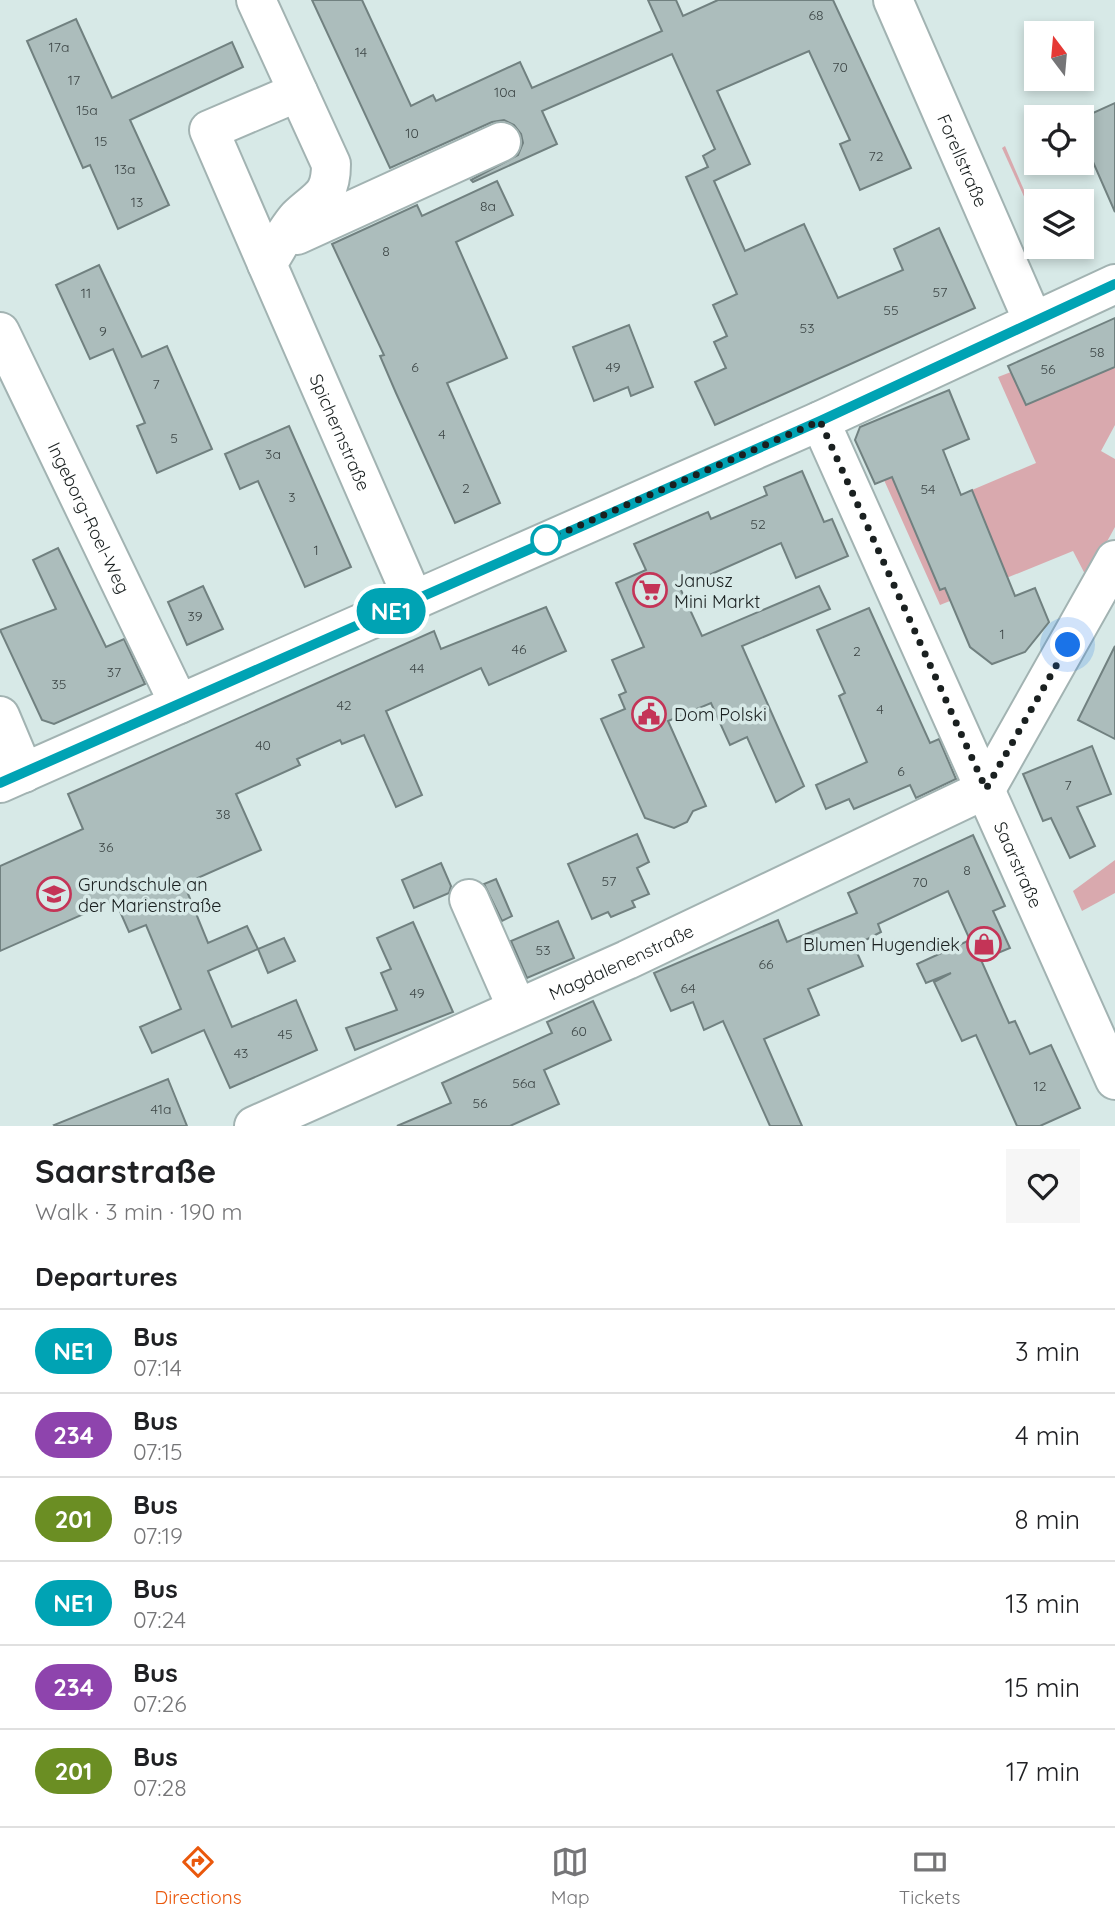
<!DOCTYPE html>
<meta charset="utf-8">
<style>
body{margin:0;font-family:Quicksand,sans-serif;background:#f6f6f6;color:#202124;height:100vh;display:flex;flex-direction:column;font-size:26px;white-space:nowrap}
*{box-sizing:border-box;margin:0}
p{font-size:23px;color:#757577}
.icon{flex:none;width:38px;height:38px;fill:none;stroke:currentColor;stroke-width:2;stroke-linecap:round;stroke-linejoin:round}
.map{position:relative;height:1126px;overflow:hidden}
.panel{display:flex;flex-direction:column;background:#fff;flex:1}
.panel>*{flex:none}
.badge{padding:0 14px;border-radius:23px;font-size:24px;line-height:46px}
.needle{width:46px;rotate:344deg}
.tools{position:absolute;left:1024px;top:21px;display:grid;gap:14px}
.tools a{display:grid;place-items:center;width:70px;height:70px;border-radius:0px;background:#fff;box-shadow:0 4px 10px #0003;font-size:35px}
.you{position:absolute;width:35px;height:35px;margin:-18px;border:5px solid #fff;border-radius:50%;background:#1a73e8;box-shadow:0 0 0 10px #1a73e833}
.map>.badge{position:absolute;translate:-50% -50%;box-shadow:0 0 0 4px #fff}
h2{padding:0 35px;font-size:26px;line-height:63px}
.round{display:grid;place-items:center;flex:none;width:74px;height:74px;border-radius:0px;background:#f6f6f6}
.summary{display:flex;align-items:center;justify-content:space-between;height:119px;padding:0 35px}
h1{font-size:33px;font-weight:700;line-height:52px}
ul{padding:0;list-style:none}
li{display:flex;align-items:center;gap:21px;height:84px;padding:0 35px;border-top:2px solid #e0e0e0}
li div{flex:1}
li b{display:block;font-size:26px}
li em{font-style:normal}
li .badge{min-width:77px;font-weight:700;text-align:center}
.tab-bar{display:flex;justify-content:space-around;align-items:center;height:98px;border-top:2px solid #e0e0e0;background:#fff;font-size:19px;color:#757577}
.tab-bar a{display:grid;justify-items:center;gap:4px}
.tab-bar .on{color:#ea580c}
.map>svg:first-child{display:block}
.green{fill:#d9a9ae}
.building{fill:#acbdbc;stroke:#718180;stroke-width:2}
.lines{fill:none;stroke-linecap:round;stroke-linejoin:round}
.minor-casing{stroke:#a2b3b2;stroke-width:42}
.minor{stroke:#fff;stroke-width:38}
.line-casing{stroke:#fff;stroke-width:16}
.line{stroke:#00a3b4;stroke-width:10}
.walk{stroke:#1a2020;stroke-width:7;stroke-dasharray:0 12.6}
.stop-dot{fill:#fff;stroke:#00a3b4;stroke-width:3.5}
.labels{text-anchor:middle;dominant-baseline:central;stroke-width:7;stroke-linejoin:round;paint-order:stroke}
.number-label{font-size:14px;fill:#3e4747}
.street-label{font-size:18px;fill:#1a2020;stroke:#d7e9e7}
.poi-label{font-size:18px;fill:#1a2020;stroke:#d7e9e7;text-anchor:start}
</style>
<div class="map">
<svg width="1115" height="1126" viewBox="0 0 1115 1126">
<rect width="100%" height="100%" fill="#d7e9e7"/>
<!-- green -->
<g class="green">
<polygon points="1005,146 1036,218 1036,223 1002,148"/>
<polygon points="1115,367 1115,425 1101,451 1115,459 1115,527 1087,578 1073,551 940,605 884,480 892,477 940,589 998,554 972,490 1036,463 998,377 1011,372 1026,405"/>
<polygon points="1115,860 1115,893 1082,911 1073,891"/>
</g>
<!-- building -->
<g class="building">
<polygon points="312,0 362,0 411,106 433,95 436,101 520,62 532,88 662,31 648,0 676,0 683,16 718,0 833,0 911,168 860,190 840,144 850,140 809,51 717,91 750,164 714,181 745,251 804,224 838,298 903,270 894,249 939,228 975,308 715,425 695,382 726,368 714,342 727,336 713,305 737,294 686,177 708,167 703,156 715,149 672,54 542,111 557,144 473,182 471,180 518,155 523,143 521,134 514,125 504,120 492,122 390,168"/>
<polygon points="76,19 112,98 232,42 243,67 130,120 169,205 118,229 90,165 83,168 27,41"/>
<polygon points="1115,103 1115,212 1082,137 1082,118"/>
<polygon points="497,181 513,215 456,242 507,358 447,383 500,503 455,523 396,393 380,356 384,355 332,244 417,205 422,216"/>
<polygon points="99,265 142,357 167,346 212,449 157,473 137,426 145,423 113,349 90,359 56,285"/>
<polygon points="1115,318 1115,367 1026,405 1008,366"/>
<polygon points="629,325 653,387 631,396 628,387 594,401 573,347"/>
<polygon points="949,390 969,439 943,450 961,495 972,490 1015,596 1035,588 1049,622 1025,652 992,664 970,647 945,588 940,590 892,477 875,484 855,440 860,427"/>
<polygon points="289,426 351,567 305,587 258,481 240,489 225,454"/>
<polygon points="802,471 824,522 832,519 848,556 796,578 781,543 680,588 702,636 819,586 830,609 742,646 804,786 776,802 747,737 730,745 711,703 668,721 706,806 693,811 687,822 674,828 645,818 601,719 625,709 619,695 626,692 612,660 644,647 616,583 646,570 634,544 708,512 711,519 767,495 764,487"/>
<polygon points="58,548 106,647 124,639 145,684 54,724 42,720 0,630 56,609 33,560"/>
<polygon points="203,586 223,629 187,645 168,602"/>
<polygon points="546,607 566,651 489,685 481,668 386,711 422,795 396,807 364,735 342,744 340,740 297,759 300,765 236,794 261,850 184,884 208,943 247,926 258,949 208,971 232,1027 296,1000 317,1050 230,1088 204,1030 152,1053 140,1027 181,1009 146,925 129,932 115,900 0,951 0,866 83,829 68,794 434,631 441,649"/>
<polygon points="869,608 930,743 939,739 956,779 916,798 910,785 854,809 849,799 826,809 816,785 867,762 839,696 845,693 817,630"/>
<polygon points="1115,646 1115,739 1078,720"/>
<polygon points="1092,746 1111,794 1077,807 1095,846 1070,858 1051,818 1043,821 1023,774"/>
<polygon points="637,834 649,862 637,868 649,894 632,901 635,907 611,917 608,912 592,919 568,864"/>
<polygon points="973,835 1005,906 993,911 1010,948 981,960 1009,1023 1015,1021 1030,1054 1051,1045 1080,1108 1040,1126 1017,1126 976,1035 962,1041 934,982 951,973 926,983 917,964 970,940 948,891 878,924 881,932 854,946 863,966 808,989 819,1015 764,1039 802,1126 770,1126 723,1021 704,1030 693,1002 671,1011 654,973 778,920 787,942 857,913 848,893"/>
<polygon points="441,863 451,886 449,893 414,908 402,880"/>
<polygon points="496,879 512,916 502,921 484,884"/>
<polygon points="558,921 574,958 527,978 511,941"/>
<polygon points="413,922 453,1012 355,1050 346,1028 397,1010 381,973 391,969 377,938"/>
<polygon points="284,938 295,961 268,973 258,949"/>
<polygon points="593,1001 611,1040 544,1070 559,1104 510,1126 397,1126 451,1103 442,1083 552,1033 547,1022"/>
<polygon points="168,1079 187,1126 55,1126 54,1125"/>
</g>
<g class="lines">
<!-- minor casing -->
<g class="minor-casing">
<g id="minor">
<path id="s1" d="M256,0L331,164C331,197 319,197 298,217C286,230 277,249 267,264L414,601"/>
<path id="s2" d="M893,0L1033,321"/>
<polyline points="297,235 501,142"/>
<polyline points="267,264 209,130 298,92"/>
<path id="s3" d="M0,332L179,704"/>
<path id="s4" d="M820,421L1115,1080"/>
<polyline points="0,716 24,773"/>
<polyline points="0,783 820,421 1115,284"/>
<polyline points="469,899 517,1008"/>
<path id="s5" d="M254,1126L627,960L986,789L1115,560"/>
</g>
</g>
<!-- minor -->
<use href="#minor" class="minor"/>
</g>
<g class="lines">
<!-- line casing -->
<g class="line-casing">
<polyline id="line" points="0,783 820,421 1115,284"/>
</g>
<!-- line -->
<use href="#line" class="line"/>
<!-- walk -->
<polyline class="walk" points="546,540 820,421 986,789 1068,645"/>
</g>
<!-- icons -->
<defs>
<g id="supermarket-ring" transform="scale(1.75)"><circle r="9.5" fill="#d7e9e7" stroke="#c43457" stroke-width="1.5"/><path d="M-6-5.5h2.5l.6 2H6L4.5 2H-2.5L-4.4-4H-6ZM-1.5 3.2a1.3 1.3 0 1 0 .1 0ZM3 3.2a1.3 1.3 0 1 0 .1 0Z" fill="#c43457"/></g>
<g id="civic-ring" transform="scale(1.75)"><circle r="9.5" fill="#d7e9e7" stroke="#c43457" stroke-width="1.5"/><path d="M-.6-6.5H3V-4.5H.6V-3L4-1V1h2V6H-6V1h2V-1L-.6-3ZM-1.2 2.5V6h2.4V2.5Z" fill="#c43457"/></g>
<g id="school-ring" transform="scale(1.75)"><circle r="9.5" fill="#d7e9e7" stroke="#c43457" stroke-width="1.5"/><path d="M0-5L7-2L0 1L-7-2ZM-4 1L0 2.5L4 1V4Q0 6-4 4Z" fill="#c43457"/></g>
<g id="shop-ring" transform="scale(1.75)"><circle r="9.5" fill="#d7e9e7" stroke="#c43457" stroke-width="1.5"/><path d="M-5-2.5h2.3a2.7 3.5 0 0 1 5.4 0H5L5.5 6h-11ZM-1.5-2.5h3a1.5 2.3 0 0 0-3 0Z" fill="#c43457"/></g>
</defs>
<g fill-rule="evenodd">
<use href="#supermarket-ring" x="650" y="590"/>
<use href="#civic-ring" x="649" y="714"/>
<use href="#school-ring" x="54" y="894"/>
<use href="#shop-ring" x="984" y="944"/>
</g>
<!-- markers -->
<circle class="stop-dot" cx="546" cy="540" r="14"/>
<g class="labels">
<!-- number labels -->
<g class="number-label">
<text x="816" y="15">68</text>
<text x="59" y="47">17a</text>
<text x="361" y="52">14</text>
<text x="840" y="67">70</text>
<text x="74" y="80">17</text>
<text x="505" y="92">10a</text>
<text x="87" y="110">15a</text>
<text x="412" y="133">10</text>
<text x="101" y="141">15</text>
<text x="876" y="156">72</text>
<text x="125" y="169">13a</text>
<text x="137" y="202">13</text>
<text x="488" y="206">8a</text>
<text x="386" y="251">8</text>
<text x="940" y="292">57</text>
<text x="86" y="293">11</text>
<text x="891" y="310">55</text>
<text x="807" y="328">53</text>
<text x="103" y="331">9</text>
<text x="1097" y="352">58</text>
<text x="415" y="367">6</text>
<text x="613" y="367">49</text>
<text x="1048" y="369">56</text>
<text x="156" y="384">7</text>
<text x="442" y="434">4</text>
<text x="174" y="438">5</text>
<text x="273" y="454">3a</text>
<text x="466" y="488">2</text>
<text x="928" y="489">54</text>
<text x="292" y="497">3</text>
<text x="758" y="524">52</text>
<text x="316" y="550">1</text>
<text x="195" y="616">39</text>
<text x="1002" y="634">1</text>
<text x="519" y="649">46</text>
<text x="857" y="651">2</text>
<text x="417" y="668">44</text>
<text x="114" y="672">37</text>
<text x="59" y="684">35</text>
<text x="344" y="705">42</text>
<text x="880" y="709">4</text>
<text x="263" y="745">40</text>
<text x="901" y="771">6</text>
<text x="1068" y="785">7</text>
<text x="223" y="814">38</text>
<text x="106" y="847">36</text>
<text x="967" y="870">8</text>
<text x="609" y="881">57</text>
<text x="920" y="882">70</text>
<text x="543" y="950">53</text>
<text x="766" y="964">66</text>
<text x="688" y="988">64</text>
<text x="417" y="993">49</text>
<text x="579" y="1031">60</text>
<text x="285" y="1034">45</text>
<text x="241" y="1053">43</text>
<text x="524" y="1083">56a</text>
<text x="1040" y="1086">12</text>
<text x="480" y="1103">56</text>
<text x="161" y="1109">41a</text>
</g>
<!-- street labels -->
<g class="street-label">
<text stroke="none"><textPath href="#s2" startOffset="175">Forellstraße</textPath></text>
<text stroke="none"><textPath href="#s1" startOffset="486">Spichernstraße</textPath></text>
<text stroke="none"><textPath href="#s3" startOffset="206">Ingeborg-Roel-Weg</textPath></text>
<text stroke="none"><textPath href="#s4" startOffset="486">Saarstraße</textPath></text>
<text stroke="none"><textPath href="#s5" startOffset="402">Magdalenenstraße</textPath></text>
</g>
<!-- poi labels -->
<g class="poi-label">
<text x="674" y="580">Janusz<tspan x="674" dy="21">Mini Markt</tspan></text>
<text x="674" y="714">Dom Polski</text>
<text x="78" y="884">Grundschule an<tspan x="78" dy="21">der Marienstraße</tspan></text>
<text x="960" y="944" text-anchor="end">Blumen Hugendiek</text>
</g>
</g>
</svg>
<div class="tools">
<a><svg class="needle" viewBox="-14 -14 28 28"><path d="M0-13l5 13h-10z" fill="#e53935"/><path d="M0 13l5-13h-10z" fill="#757577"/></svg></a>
<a><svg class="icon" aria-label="locate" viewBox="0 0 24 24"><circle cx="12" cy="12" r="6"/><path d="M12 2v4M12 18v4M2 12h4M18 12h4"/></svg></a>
<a><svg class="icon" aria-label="layers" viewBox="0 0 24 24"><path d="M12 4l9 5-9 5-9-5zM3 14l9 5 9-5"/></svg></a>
</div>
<div class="you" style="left:1068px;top:645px"></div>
<b class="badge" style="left:391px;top:611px;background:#00a3b4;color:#fff">NE1</b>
</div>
<section class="panel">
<div class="summary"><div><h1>Saarstraße</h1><p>Walk · 3 min · 190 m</p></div><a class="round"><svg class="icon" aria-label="heart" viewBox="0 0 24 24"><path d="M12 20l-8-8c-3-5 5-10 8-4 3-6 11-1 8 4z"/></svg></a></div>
<h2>Departures</h2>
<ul>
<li><span class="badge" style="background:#00a3b4;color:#fff">NE1</span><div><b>Bus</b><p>07:14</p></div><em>3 min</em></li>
<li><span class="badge" style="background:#8e44ad;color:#fff">234</span><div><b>Bus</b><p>07:15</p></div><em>4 min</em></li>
<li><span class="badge" style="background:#6b8e23;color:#fff">201</span><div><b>Bus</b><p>07:19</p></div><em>8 min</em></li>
<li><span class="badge" style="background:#00a3b4;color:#fff">NE1</span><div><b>Bus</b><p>07:24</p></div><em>13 min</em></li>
<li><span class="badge" style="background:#8e44ad;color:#fff">234</span><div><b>Bus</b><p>07:26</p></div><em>15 min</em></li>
<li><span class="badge" style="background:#6b8e23;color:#fff">201</span><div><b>Bus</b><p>07:28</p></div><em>17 min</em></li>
</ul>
</section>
<nav class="tab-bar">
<a class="on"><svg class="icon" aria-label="directions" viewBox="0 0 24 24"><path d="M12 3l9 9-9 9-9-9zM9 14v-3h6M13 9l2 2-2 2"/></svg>Directions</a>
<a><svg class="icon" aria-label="map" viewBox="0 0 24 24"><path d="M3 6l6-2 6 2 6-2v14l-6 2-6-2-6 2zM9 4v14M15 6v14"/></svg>Map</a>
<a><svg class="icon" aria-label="tickets" viewBox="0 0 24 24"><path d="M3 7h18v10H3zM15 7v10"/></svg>Tickets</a>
</nav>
